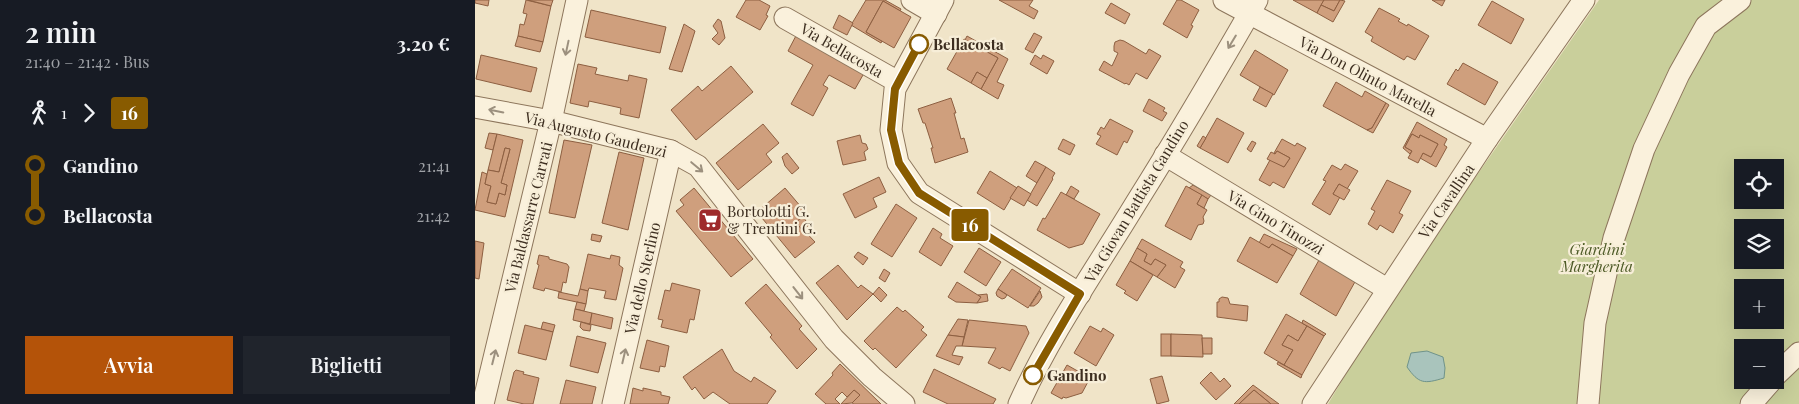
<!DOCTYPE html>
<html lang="it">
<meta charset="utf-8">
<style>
body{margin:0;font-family:"Playfair Display",serif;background:#20242c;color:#f1f3f6;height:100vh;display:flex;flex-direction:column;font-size:19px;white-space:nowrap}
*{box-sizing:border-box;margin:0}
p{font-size:16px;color:#9ea1a6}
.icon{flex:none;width:28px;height:28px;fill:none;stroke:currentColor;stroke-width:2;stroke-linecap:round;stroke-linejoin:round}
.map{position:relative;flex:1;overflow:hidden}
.drawer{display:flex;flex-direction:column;background:#171b24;width:475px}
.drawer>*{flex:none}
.badge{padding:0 10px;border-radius:4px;font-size:18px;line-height:32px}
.controls{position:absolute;left:1259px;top:159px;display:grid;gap:10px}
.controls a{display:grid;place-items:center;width:50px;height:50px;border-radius:0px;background:#171b24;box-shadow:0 5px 20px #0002;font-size:25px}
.map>.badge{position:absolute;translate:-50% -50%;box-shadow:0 0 0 2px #fff}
.legs{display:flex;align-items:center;gap:8px;height:55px;padding:0 25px;font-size:16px}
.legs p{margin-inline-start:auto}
.summary{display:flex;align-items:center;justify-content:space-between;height:85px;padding:0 25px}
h1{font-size:28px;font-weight:600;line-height:38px}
.button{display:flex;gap:10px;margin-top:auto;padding:10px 25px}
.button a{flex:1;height:58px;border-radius:0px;background:#b45309;color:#fff;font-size:20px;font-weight:600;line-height:58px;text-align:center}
.button a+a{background:#20242c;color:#f1f3f6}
ul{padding:0 25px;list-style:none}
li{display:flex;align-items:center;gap:18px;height:50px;font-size:19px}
li i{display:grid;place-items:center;width:8px;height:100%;margin:0 6px;background:currentColor}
li i::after{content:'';width:12px;height:12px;margin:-6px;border:4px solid;border-radius:50%;background:#171b24}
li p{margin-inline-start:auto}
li:first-child i{background:linear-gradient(#0000 50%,currentColor 0)}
li:last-child i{background:linear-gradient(currentColor 50%,#0000 0)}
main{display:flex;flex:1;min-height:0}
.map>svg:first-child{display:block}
.green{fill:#c9cf9b;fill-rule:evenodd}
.water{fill:#a9c4bc;stroke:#6f938a}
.building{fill:#cf9f7d;stroke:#8d5f41}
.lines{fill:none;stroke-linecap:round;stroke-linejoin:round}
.minor-casing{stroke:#8d765c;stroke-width:23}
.minor{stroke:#faf1dc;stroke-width:21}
.oneway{stroke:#9c907e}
.line-1-casing{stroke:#fff;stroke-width:11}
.line-1{stroke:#885b00;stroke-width:8}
.stop-1-dot{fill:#fff;stroke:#885b00;stroke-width:2.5}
.labels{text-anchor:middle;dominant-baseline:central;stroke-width:4.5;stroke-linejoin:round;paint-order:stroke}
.stop-label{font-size:15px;font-weight:bold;fill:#3d2e20;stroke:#f7eed8;text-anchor:start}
.street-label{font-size:15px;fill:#3d2e20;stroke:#f7eed8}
.poi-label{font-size:15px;fill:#3d2e20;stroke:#f7eed8;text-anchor:start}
.park-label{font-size:15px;font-style:italic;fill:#4d5a26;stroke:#f7eed8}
</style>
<main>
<section class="drawer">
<div class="summary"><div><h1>2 min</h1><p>21:40 – 21:42 · Bus</p></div><b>3.20 €</b></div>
<div class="legs"><svg class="icon" aria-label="walk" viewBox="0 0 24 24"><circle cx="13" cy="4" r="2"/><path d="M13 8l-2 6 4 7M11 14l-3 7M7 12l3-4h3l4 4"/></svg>1<svg class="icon" aria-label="forward" viewBox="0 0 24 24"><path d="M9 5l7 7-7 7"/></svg><b class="badge" style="background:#885b00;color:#fff">16</b></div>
<ul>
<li><i style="color:#885b00"></i><b>Gandino</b><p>21:41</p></li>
<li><i style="color:#885b00"></i><b>Bellacosta</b><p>21:42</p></li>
</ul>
<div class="button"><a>Avvia</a><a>Biglietti</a></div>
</section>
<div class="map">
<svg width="1324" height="404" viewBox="0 0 1324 404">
<rect width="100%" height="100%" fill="#f0e4c8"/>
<!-- green -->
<path class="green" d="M1124,0H1324V404H853L917,297ZM1268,168H1300V200H1268ZM1268,228H1300V260H1268ZM1268,288H1300V320H1268ZM1268,348H1300V380H1268Z"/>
<!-- water -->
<path class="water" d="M952,351L968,357L970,368L969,378C949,384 944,384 932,367L936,353Z"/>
<!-- building -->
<g class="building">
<polygon points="0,0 14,0 13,6 0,3"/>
<polygon points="51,0 76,6 68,42 43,36 45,24 49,25 52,14 48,13"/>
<polygon points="53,0 78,0 76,6"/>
<polygon points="271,0 284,0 295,6 291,15 293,16 285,30 261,17"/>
<polygon points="391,0 410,0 426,9 425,11 408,1 391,32 407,41 406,43 376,25"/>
<polygon points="524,0 558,0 554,6 563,11 559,19"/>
<polygon points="702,0 706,0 724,10 716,25 718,26 712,38 688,24"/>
<polygon points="818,0 849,0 842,13"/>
<polygon points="849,0 865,0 859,11 846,5"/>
<polygon points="865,0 870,1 858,22 842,13 846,5 859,11"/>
<polygon points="957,0 970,0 967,6"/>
<polygon points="408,1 436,17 419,48 391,32"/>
<polygon points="1017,1 1049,19 1036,44 1003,25"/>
<polygon points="636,3 655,14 650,24 630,13"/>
<polygon points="904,8 925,19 923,21 932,26 933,24 954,36 940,60 932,56 929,60 896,41 898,37 890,32"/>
<polygon points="116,10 191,27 185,53 110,37"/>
<polygon points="364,15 378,23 372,35 358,28"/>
<polygon points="243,19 246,21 250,38 244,45 237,39 243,33 238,26"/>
<polygon points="209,24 220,31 207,72 194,69"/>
<polygon points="324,30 392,68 380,89 354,75 348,85 353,88 338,116 316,104 338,65 313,51"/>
<polygon points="559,33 567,37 558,53 550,49"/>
<polygon points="43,36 68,42 65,52 40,46"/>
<polygon points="492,36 533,59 522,82 529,85 523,99 506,89 523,58 490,40"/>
<polygon points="489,39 523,58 512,78 502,72 496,83 472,69"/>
<polygon points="645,40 649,41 671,54 674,49 686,56 672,79 661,73 654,85 651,83 650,84 624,70 629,61 637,66 643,53 639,51 639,46 640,42"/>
<polygon points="780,50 813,70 799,95 765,75"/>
<polygon points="6,55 62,68 56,92 1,79"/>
<polygon points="560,55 566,59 568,55 579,61 572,74 555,64"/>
<polygon points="988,63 1023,82 1010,105 972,84 981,69 983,71"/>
<polygon points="103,64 122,68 120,74 153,81 154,75 172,79 164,118 145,114 146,108 114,101 113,107 95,103"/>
<polygon points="256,66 278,92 221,140 196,110 223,86 227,91"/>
<polygon points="502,72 512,78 506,89 496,83"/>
<polygon points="861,82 887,97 890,91 911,103 897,128 892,130 848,106"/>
<polygon points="785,87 798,94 791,107 778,100"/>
<polygon points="476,98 481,113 479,113 486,139 489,138 493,152 460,163 456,148 458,148 450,123 448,123 443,109"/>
<polygon points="674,99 690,108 688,111 692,113 687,121 668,111"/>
<polygon points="911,103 914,105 898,133 892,130 897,128"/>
<polygon points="742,118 769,133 753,163 725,148"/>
<polygon points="635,119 658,131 652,143 649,141 642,155 621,144 626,136 622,134 626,127 629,129"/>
<polygon points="942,122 972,139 969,145 972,147 961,167 945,158 948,153 956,157 963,144 945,135 944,138 937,134 930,147 937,151 935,154 928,148"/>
<polygon points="288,124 304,143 291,154 297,162 263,190 241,163"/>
<polygon points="14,133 22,134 18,150 10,148"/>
<polygon points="22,134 48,140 30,217 0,210 7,172 12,174 10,184 16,186 12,202 21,204 24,193 30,195 32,185 26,183 35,149 30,148 24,172 13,170"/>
<polygon points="937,134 944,138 945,135 963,144 956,157 948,153 943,163 933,158 937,151 930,147"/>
<polygon points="385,135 387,143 391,144 393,149 389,152 391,160 368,165 362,141"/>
<polygon points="728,136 731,138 725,148 722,146"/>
<polygon points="588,139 600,145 595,155 583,149"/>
<polygon points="807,139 820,146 822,143 831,148 809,188 798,182 795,186 784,180 795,160 797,160 809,167 815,158 802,151 800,154 799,153"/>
<polygon points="89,140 117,145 100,218 74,213"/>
<polygon points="777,141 781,143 776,152 772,149"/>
<polygon points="30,148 35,149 26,183 32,185 30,195 24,193 21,204 12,202 16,186 10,184 13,170 24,172"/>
<polygon points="802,151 815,158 809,167 792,159 796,152 800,154"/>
<polygon points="144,152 169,158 153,230 127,223"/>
<polygon points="312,153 324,168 317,174 310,166 307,157"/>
<polygon points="560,161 571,167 562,183 551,176"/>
<polygon points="870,164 883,171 872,189 864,184 858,194 865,197 855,215 837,204 851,181 848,180 857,165 866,170"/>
<polygon points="571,167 580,173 577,178 578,179 562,206 552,200"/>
<polygon points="515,171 542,188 529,210 502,193"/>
<polygon points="404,177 411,192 398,198 402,207 380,218 368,194"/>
<polygon points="912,180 936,191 924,213 928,215 918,233 905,225 902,230 893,224 900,211 896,209"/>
<polygon points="864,184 875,190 869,200 858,194"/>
<polygon points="718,185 736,195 733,199 714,188"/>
<polygon points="543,186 556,194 549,206 535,198"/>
<polygon points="596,186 604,191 599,199 591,195"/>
<polygon points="711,186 727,195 722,204 732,210 728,217 729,221 728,224 723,225 716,240 690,226"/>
<polygon points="219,188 278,259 256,277 201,211 209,205 205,200"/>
<polygon points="310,188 332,214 321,222 340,242 320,258 282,212"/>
<polygon points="586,192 625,214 608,244 594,248 562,230 568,218 570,219"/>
<polygon points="727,195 733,199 729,208 722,204"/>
<polygon points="421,204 442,218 417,257 396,244"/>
<polygon points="328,217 334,225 327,230 321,222"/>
<polygon points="458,228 467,234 465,238 478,246 466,266 444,252"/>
<polygon points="117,234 127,236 125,242 116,240"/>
<polygon points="789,234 822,249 818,256 797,244 794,248 784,243"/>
<polygon points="775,237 794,248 797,244 818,256 802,283 762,261"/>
<polygon points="667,239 708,262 705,267 710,270 700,288 682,277 691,265 680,259 676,265 669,261 672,254 662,248"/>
<polygon points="0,241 9,243 4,279 0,278"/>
<polygon points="504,248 526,262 511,286 489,272"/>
<polygon points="662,248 672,254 669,261 676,265 680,259 691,265 682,277 655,261"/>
<polygon points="383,252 393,258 388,265 379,257"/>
<polygon points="113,254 135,259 136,255 145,257 144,265 148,268 141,300 129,298 131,291 114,288 113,291 105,289"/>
<polygon points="64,255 74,257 74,259 92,264 94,267 91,283 88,282 86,292 70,288 69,291 58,288 64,265 62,264"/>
<polygon points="844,260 881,280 861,316 825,294"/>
<polygon points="655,261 678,275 662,301 649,293 651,291 641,285"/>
<polygon points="363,265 383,288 386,285 398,294 372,320 341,283"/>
<polygon points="409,269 415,273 410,282 404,278"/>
<polygon points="537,269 566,288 553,308 523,289"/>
<polygon points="482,282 506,297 502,303 481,302 473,297"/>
<polygon points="197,283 225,290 219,320 215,319 212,333 186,327 188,320 183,319 190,290 195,291"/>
<polygon points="291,284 327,326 324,329 342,349 322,369 295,337 297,335 270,303"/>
<polygon points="404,287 412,295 406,302 398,294"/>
<polygon points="105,289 113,291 111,304 83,298 84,292 103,296"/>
<polygon points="523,289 532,295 530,298 527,299 522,296 521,293"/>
<polygon points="565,291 567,297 563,303 559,306 555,306"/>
<polygon points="512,294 513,301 502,303 506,297 503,295"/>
<polygon points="747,297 753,298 755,304 773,306 772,321 742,317 742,302 744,302 744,299"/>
<polygon points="102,302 111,304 109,311 100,309"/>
<polygon points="422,307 428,312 430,310 449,327 446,330 452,335 421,368 400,348 398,350 389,341"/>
<polygon points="100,309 117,313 115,324 98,320"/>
<polygon points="117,313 138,318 136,329 115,324"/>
<polygon points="811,314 832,326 823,341 813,335 807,345 818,350 809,365 789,353"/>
<polygon points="483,319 493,320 489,337 473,335"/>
<polygon points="494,320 551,326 554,333 535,371 527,367 525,369 513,363 521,348 487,346"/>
<polygon points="828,320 851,334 849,336 827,323"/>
<polygon points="68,322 80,325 78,332 66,329"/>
<polygon points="106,322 116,325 115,331 108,330 105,327"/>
<polygon points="50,325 78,332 71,360 43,353"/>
<polygon points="615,326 626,332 628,328 639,335 621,366 599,353"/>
<polygon points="832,326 849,336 827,375 809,365 818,350 807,345 813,335 823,341"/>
<rect x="686" y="334" width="10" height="22"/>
<polygon points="696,334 727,335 728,357 696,356"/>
<polygon points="473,335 489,337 487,346 481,346 477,355 488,357 484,365 461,356"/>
<polygon points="102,336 131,343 123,373 95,366"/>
<polygon points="727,338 737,338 737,354 728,354"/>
<polygon points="172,340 194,346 190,367 185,366 184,372 165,368"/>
<polygon points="247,349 259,371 276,382 279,377 301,391 292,404 255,404 238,392 229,399 220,387 217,390 208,377"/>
<polygon points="803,362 827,375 826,378 802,364"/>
<polygon points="365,364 406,404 379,404 377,403 385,395 379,390 372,397 367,392 360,399 365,404 351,404 340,394 358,375 357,373"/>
<polygon points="592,365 615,378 607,393 591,398 588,397 587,399 576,393"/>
<polygon points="459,369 521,399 518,404 473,404 448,392"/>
<polygon points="41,370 49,372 48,374 64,378 58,404 49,404 32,400 39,372"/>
<polygon points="736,372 745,382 749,378 756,386 741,400 725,383"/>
<polygon points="687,376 694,401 682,404 675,379"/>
<polygon points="91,380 121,387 117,404 85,404"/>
<polygon points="778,385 804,404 796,404 779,390 764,404 759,404"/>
<polygon points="158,388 168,391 168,388 186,392 186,395 195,397 193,404 155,404"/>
<polygon points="379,390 385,395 377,403 366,404"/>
<polygon points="779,390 796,404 764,404"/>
</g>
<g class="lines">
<!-- minor casing -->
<g class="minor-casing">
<g id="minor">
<polyline points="437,0 461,14"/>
<polyline points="468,0 420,89 416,130 423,163 444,193 605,294"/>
<polyline points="749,0 1012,139"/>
<polyline points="310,18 423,82"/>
<polyline points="0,107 76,121 196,151 223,166 359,339 397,377 429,404"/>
<polyline points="690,155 912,289"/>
<polyline points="1300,376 1324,353"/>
<polyline points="8,404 76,121 102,0"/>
<polyline points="138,404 196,151"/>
<path d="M544,404C576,333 621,269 661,203C703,136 743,68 782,0"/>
<polyline points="838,404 1012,139 1109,0"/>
<polyline points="1113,404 1120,323 1139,238 1169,149 1204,74 1231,26 1265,0"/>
<polyline points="1276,404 1297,380"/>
</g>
</g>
<!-- minor -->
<use href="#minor" class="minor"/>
</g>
<!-- one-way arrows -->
<defs><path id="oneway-shaft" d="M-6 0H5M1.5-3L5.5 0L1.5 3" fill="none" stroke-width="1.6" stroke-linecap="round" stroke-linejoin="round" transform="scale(1.25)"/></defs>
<g class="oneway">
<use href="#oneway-shaft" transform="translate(757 42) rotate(121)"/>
<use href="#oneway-shaft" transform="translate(92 48) rotate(102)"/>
<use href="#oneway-shaft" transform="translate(21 111) rotate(-169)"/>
<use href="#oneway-shaft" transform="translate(222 167) rotate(40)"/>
<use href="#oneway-shaft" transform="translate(323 293) rotate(52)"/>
<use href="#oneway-shaft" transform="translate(149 356) rotate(-77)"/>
<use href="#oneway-shaft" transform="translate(19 357) rotate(-76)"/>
</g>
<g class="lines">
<!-- line-1 casing -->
<g class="line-1-casing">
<polyline id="line-1" points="444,44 420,89 416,130 424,163 444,193 605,294 558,375"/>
</g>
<!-- line-1 -->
<use href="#line-1" class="line-1"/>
</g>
<!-- icons -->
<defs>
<g id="supermarket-square" transform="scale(1.25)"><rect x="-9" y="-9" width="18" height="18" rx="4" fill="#9e2a2b" stroke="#f7eed8"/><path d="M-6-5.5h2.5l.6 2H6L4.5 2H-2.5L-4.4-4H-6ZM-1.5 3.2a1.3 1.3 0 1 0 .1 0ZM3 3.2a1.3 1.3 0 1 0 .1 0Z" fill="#fff"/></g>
</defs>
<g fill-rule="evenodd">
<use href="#supermarket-square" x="235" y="220"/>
</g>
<!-- markers -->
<g class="stop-1-dot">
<circle cx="444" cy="44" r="9"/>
<circle cx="558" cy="375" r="9"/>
</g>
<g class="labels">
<!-- stop labels -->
<g class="stop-label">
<text x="458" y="44">Bellacosta</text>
<text x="572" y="375">Gandino</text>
</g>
<!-- street labels -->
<g class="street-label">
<text transform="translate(367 50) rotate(30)">Via Bellacosta</text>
<text transform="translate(893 76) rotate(28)">Via Don Olinto Marella</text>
<text transform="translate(121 134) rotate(14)">Via Augusto Gaudenzi</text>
<text transform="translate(661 201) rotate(-59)">Via Giovan Battista Gandino</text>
<text transform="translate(971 201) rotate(-56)">Via Cavallina</text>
<text transform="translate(53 217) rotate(-76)">Via Baldassarre Carrati</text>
<text transform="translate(801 222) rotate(31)">Via Gino Tinozzi</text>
<text transform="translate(167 278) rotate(-77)">Via dello Sterlino</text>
</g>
<!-- poi labels -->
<g class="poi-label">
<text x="252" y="211">Bortolotti G.<tspan x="252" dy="17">&amp; Trentini G.</tspan></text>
</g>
<!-- park labels -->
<g class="park-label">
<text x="1122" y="249">Giardini<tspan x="1122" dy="17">Margherita</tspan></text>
</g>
</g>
</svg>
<div class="controls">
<a><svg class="icon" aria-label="locate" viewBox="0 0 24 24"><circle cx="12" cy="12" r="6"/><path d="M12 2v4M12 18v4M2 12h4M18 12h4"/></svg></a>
<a><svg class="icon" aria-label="layers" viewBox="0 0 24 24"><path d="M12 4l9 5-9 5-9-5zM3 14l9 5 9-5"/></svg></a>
<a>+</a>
<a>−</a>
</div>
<b class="badge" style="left:495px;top:225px;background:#885b00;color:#fff">16</b>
</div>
</main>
